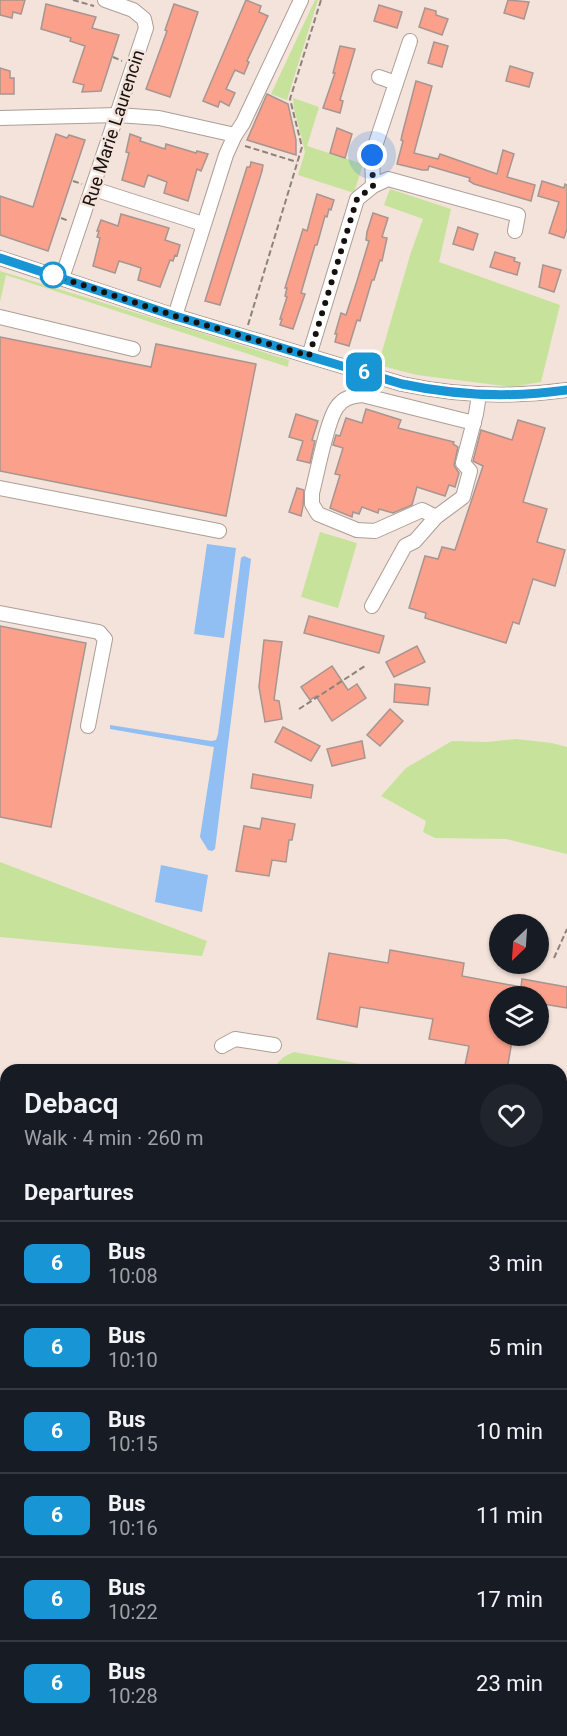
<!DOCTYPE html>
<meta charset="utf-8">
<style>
body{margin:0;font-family:Roboto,sans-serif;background:#20242c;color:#f1f3f6;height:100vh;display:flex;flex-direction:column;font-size:22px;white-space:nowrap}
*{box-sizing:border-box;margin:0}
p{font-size:20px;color:#9ea1a6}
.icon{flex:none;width:33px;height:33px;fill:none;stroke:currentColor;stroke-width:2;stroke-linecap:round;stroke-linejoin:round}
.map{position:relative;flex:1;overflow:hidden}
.sheet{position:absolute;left:0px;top:1064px;width:567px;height:674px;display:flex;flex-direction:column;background:#171b24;border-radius:18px 18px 0 0;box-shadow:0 2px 4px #0004}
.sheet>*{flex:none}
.badge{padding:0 12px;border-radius:9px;font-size:21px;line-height:39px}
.needle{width:39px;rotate:205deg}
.buttons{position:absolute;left:489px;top:914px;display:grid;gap:12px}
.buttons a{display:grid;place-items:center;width:60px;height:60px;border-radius:50%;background:#171b24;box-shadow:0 2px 4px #0004;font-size:30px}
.you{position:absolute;width:30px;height:30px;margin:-15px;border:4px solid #fff;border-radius:50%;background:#1a73e8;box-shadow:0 0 0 9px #1a73e833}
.map>.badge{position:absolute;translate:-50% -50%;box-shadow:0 0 0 3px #fff}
h2{padding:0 24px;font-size:22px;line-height:54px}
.round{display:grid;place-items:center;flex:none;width:63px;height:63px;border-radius:32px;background:#20242c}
.headline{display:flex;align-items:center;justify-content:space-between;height:102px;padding:0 24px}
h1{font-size:28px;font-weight:600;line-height:45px}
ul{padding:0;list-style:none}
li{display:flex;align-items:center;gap:18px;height:84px;padding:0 24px;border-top:2px solid #363941}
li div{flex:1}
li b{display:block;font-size:22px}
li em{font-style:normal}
li .badge{min-width:66px;font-weight:700;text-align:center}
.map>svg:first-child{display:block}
.green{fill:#c7e39b}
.water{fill:#91bef3}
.building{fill:#fba08b;stroke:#a69591;stroke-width:1.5}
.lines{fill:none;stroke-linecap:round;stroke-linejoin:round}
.minor-casing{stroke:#ad9e96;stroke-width:16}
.major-casing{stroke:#ad9e96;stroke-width:20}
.path{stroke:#8e827c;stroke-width:2;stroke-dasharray:6 3;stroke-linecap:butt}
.minor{stroke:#fff;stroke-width:14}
.major{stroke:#fff;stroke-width:16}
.line-casing{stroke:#fff;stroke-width:14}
.line{stroke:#1895d5;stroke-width:9}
.walk{stroke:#17110e;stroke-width:6;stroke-dasharray:0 10.8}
.stop-dot{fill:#fff;stroke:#1895d5;stroke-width:3}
.labels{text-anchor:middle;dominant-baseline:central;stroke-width:5;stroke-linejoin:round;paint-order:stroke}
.street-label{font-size:18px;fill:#17110e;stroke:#f3e3da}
</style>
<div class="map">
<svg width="567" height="1736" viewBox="0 0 567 1736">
<rect width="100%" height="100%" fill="#f3e3da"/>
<!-- green -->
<g class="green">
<polygon points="315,0 318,0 287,100 271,94"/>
<polygon points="293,98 319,107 307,146 363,164 354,193 298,175 305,152 294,108"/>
<polygon points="390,189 451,209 439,262 560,305 541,382 512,387 417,375 378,365 411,252 423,219 384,205"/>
<polygon points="0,271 289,360 288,367 6,275 0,302"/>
<polygon points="320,532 357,543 338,608 301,597"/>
<polygon points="516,739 552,743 567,747 567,854 506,839 435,838 423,832 426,821 381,796 406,768 452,741 487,742"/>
<polygon points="0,862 207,941 202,956 0,937"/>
<path d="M294,1052L388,1069H275C277,1060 286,1055 294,1052Z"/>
</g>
<!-- water -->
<g class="water">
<polygon points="207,544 236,548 224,638 194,634"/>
<polygon points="244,556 251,559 215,849 212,851 208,850 200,837 214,747 110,729 110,725 211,741 216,740 218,734 241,558"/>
<polygon points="161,865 208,875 202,912 155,902"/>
</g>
<!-- building -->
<g class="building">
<polygon points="0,0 25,0 21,14 13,12 12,18 0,15"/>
<polygon points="246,0 261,6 259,12 268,16 247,61 249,62 244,74 235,70 226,89 235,93 229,106 220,101 218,107 203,101"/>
<polygon points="508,0 529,2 524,19 504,13"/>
<polygon points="46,4 96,17 92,28 119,35 101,91 82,92 84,85 73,82 85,46 70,41 71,38 41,29"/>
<polygon points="174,4 198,12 170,97 146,89 167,31 165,30"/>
<polygon points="379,5 402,12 397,28 374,21"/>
<polygon points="425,8 436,11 436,15 448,19 442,35 419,27"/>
<polygon points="434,42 448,46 442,67 428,63"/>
<polygon points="340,46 355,49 340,100 343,101 340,113 323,108 335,73 333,73"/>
<polygon points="510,66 533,73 529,87 506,81"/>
<polygon points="0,68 10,71 10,78 14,78 14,94 0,94"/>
<polygon points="416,81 432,86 414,153 438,159 440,154 497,174 503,150 514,154 507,177 535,185 531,201 474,184 469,181 470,178 429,166 428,170 422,170 397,164 403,141 401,140 402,135"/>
<polygon points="267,94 288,104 296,140 296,155 247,140"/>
<polygon points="337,128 352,134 345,158 330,153"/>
<polygon points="56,134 67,138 69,135 85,140 48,251 0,235 0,196 33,207"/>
<polygon points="130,134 141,138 140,141 165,149 166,144 196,153 197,151 208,154 201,171 197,169 188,201 164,193 167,182 148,175 144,187 122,180 129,153 126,152"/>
<polygon points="251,162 263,165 262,171 220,305 205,301 247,167 250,167"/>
<polygon points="542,181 564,188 565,184 567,185 567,229 564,238 549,233 559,202 538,196"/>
<polygon points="317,194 334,200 331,210 329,209 327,217 325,216 317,245 315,245 301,293 305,294 293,329 280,325 282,319 280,319 287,297 285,296 287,288 285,288 303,229 307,231"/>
<polygon points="373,213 388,218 382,237 387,238 382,261 380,260 374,280 372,280 360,321 357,320 349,346 335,342 337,334 335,334 341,313 346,315 357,281 369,241 366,240 367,232"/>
<polygon points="121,214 169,228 165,240 180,245 177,256 175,255 173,261 170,260 160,287 138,280 141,268 132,265 119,261 115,273 93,266 100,238 97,237 99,231 97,231 101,220 118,226"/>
<polygon points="458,227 478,234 473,250 453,244"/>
<polygon points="495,252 515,258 514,261 520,263 517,275 490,267"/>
<polygon points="543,265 561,270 554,292 539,287"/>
<polygon points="0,337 151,367 156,344 256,364 226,516 0,471"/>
<polygon points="366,409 401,420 398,428 454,442 453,444 458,447 454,465 459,473 455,487 449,485 445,496 417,487 412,505 393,513 379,509 378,513 362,507 359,514 353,512 352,517 330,508 340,475 335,474 343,448 333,445 336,435 340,436 346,418 362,423"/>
<polygon points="296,414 318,421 312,440 315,441 310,463 297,460 303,441 289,437"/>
<polygon points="518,420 545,428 523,502 547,509 537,542 565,550 555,586 533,579 519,624 513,622 506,643 425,618 426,613 409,608 425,556 438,559 442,547 455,550 483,466 473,461 481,430 512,440"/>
<polygon points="297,488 304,490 303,506 301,516 289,512"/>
<polygon points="309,616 384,636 379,653 304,633"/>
<polygon points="0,626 86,643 51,827 0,817"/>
<polygon points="264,640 282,642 274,700 279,701 282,719 265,722 259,687"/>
<polygon points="417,646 425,662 394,677 386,662"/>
<polygon points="332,666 348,690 357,684 366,698 332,721 316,696 310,700 301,687"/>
<polygon points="395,684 430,688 428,705 394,702"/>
<polygon points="390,709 403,721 380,746 367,735"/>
<polygon points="283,727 320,746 311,761 275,742"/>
<polygon points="362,741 365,758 332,766 327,749"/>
<polygon points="253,774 313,785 311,798 251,788"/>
<polygon points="262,818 295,824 292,840 289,840 286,862 272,860 269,876 236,871 244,826 260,829"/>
<polygon points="390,950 464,963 462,976 521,987 522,979 567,987 567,1008 538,1003 538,996 500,996 500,1035 513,1035 507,1070 464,1070 469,1046 429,1039 433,1019 360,1007 357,1027 317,1019 329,953 388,963"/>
</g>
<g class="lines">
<!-- minor casing -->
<g class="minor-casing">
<g id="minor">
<polyline points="379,77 396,83"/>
<polyline points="0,118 118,115 159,118 235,135"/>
<polyline points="373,186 372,155 410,41"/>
<polyline points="100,191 203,224"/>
<path d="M0,258L175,316L402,384C458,396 511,398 567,390"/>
<polyline points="62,278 146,28 144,19 133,10 105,0"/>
<polyline points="175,316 226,155 235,135 243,123 301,0"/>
<polyline points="0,317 133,349"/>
<polyline points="309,356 357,199 373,186 388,179 518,215 515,231"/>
<polyline points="0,488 219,531"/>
<path d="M436,517L422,510L375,531L357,530L318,514L312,504V493C317,474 327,420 337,407C343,398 352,396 362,395L474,423"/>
<polyline points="372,606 405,546 415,541 436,517 463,497 470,471 463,463 476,414 479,395"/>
<polyline points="0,613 99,632 105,639 88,726"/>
<polyline points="222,1046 235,1039 274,1045"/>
<polyline points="561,1275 567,1277"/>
<polyline points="0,1325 6,1326"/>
<polyline points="561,1456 567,1453"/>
<polyline points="0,1512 6,1487"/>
<polyline points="561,1590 567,1599"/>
<polyline points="0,1698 6,1688"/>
<polyline points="121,1731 122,1736"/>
<polyline points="225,1731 227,1736"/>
<polyline points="330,1731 331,1736"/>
<polyline points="79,1736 82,1731"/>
</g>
</g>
<!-- major casing -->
<g class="major-casing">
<g id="major">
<polyline points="0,1271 6,1273"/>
<polyline points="483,1731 486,1736"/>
</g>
</g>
<!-- path -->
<g class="path">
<polyline points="73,0 94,6"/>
<polyline points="113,57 122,61"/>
<polyline points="245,146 297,162"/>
<polyline points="73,181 82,184"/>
<polyline points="61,218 69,221"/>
<polyline points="248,325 302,147 290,99 321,0"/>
<polyline points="299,709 365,666"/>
<polyline points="554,958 567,929"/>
<polyline points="0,1254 6,1256"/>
<polyline points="253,1731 254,1736"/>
<polyline points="50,1736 52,1731"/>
</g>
<!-- minor -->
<use href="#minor" class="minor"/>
<!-- major -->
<use href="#major" class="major"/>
</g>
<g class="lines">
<!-- line casing -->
<g class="line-casing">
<path id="line" d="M0,258L175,316L402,384C458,396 511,398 567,390"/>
</g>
<!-- line -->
<use href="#line" class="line"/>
<!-- walk -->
<polyline class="walk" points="53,275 175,316 309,356 357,199 373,186 372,155"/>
</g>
<!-- markers -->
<circle class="stop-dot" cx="53" cy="275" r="12"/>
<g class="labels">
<!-- street labels -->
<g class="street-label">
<text transform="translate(113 128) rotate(-72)">Rue Marie Laurencin</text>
</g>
</g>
</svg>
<div class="buttons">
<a><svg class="needle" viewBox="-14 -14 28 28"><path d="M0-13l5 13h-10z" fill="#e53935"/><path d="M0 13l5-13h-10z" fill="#9ea1a6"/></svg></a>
<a><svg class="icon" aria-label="layers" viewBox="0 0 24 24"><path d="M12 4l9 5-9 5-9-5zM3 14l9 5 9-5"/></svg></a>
</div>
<div class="you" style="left:372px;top:155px"></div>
<b class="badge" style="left:364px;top:372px;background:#1895d5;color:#fff">6</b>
<section class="sheet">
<div class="headline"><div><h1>Debacq</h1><p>Walk · 4 min · 260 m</p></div><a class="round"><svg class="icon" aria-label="heart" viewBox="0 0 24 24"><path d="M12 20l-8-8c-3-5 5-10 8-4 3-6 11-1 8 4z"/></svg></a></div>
<h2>Departures</h2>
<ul>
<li><span class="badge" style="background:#1895d5;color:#fff">6</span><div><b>Bus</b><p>10:08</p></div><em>3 min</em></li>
<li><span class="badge" style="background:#1895d5;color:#fff">6</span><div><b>Bus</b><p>10:10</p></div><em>5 min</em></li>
<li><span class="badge" style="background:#1895d5;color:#fff">6</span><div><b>Bus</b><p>10:15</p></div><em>10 min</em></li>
<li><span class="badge" style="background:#1895d5;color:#fff">6</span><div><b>Bus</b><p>10:16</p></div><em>11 min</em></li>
<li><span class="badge" style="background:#1895d5;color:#fff">6</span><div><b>Bus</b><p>10:22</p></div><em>17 min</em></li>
<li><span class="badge" style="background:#1895d5;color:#fff">6</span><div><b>Bus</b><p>10:28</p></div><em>23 min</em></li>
</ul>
</section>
</div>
